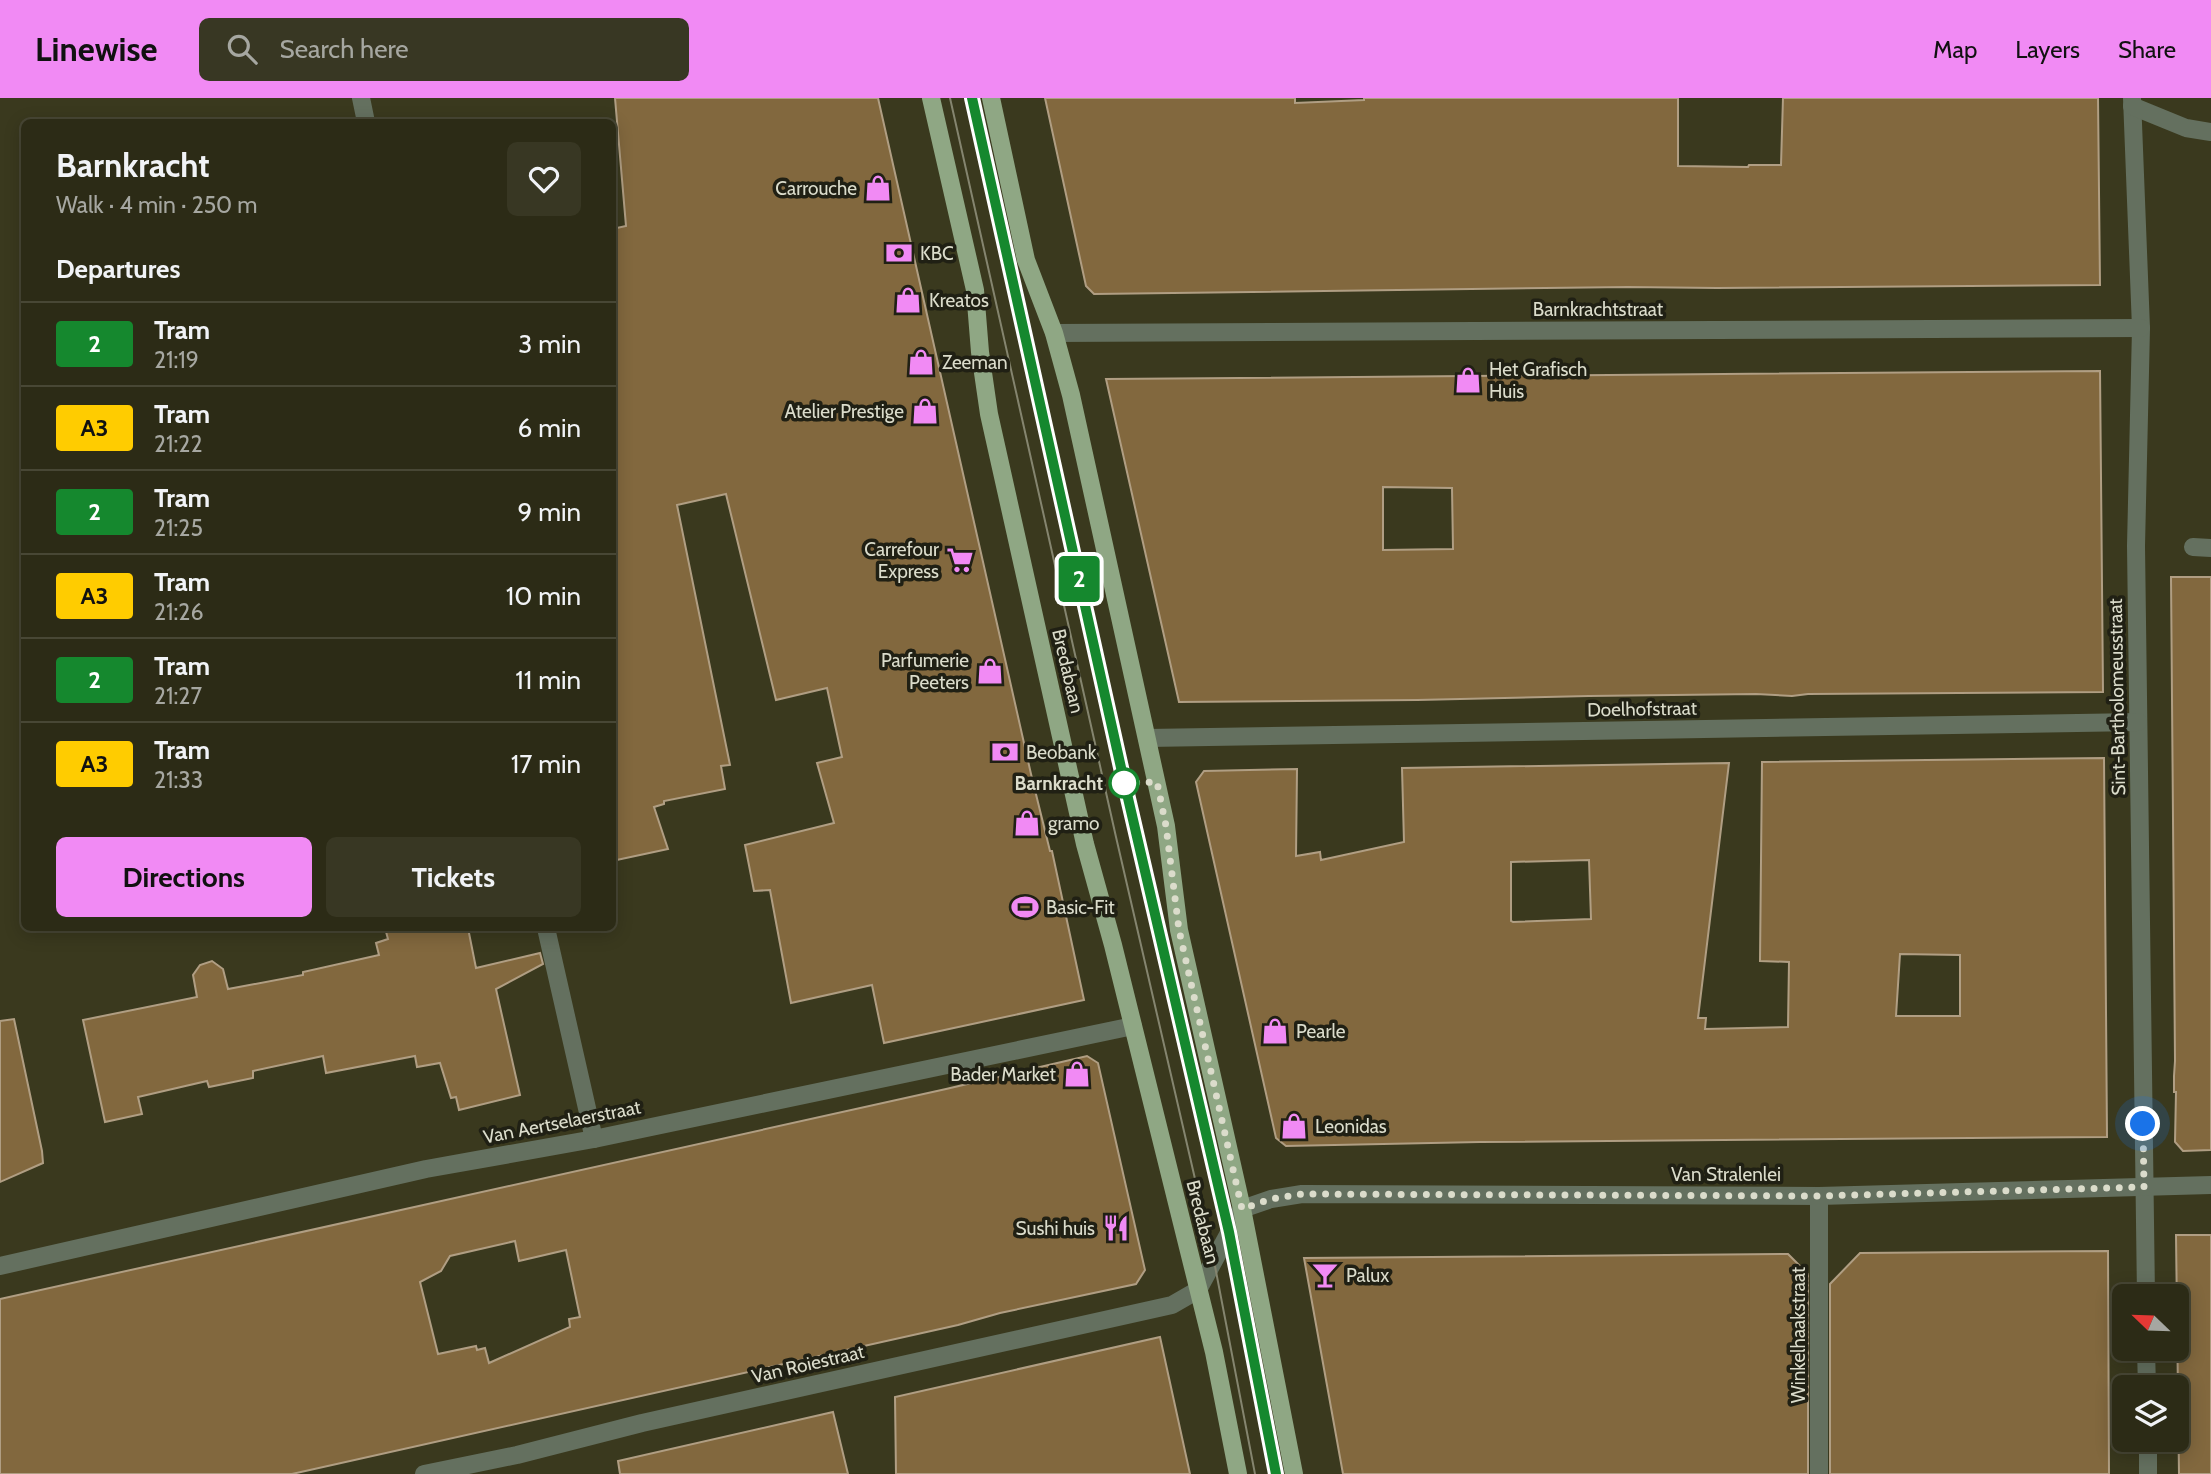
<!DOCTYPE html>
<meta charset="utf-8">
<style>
body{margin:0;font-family:Cabin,sans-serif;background:#383723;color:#f1f3f6;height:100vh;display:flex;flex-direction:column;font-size:26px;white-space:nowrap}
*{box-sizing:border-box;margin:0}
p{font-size:23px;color:#a6a7a1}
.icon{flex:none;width:38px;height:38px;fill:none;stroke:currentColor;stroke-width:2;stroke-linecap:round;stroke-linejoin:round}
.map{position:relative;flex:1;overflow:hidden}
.side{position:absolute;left:21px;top:21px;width:595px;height:812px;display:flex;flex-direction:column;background:#2c2b16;border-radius:10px;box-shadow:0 4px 18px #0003,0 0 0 2px #484735}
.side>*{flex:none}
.badge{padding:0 14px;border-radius:5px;font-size:24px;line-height:46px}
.needle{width:46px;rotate:293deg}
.controls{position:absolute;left:2112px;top:1186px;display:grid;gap:14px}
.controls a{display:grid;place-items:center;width:77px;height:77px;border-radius:10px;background:#2c2b16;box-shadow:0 4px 18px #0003,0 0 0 2px #484735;font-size:35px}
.you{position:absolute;width:35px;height:35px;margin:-18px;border:5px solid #fff;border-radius:50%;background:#1a73e8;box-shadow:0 0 0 10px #1a73e833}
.map>.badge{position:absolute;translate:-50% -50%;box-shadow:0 0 0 4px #fff}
h2{padding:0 35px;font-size:26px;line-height:63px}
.round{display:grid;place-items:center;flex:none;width:74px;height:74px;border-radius:10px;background:#383723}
.overview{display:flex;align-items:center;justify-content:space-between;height:119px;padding:0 35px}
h1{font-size:33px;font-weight:800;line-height:52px}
.button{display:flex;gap:14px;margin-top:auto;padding:14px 35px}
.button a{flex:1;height:80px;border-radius:10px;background:#f18af4;color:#111;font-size:28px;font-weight:800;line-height:80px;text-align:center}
.button a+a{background:#383723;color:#f1f3f6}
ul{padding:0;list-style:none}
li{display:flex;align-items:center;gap:21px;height:84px;padding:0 35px;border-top:2px solid #484735}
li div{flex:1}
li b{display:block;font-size:26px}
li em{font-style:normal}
li .badge{min-width:77px;font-weight:700;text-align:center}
header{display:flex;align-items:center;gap:42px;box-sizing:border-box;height:98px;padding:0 35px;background:#f18af4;color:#111}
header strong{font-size:33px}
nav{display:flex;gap:38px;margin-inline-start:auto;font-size:24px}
.search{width:490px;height:63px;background:#383723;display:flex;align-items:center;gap:18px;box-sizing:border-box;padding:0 24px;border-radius:10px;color:#a6a7a1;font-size:26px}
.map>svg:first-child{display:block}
.building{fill:#82683e;stroke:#b09e83;stroke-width:2;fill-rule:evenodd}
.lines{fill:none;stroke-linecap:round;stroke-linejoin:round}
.minor{stroke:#64705f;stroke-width:18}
.major{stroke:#8fa784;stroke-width:18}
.tram{stroke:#85856f;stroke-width:2}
.line-casing{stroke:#fff;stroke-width:16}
.line{stroke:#15882e;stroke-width:10}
.walk{stroke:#dbdccb;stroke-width:7;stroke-dasharray:0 12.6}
.stop-dot{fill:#fff;stroke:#15882e;stroke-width:3.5}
.labels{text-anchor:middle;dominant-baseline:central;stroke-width:7;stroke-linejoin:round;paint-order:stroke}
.poi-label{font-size:19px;fill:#dbdccb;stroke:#202014;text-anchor:start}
.street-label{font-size:19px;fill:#dbdccb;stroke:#202014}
.stop-label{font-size:19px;font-weight:bold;fill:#dbdccb;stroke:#202014;text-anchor:end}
</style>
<header>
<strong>Linewise</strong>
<div class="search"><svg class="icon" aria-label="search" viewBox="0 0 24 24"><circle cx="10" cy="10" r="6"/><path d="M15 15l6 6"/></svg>Search here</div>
<nav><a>Map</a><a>Layers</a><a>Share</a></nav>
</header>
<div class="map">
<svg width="2211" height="1376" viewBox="0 0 2211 1376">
<rect width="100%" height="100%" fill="#3a391e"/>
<!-- building -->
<g class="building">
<polygon points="615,0 878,0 1031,676 1050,753 1052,753 1084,902 884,945 872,887 791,905 770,792 754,793 745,747 834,725 817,665 842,659 827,590 776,602 726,396 677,407 730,667 721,668 725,691 664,703 664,706 654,709 668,751 612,763 612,131 626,128"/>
<polygon points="1045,0 1295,0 1295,5 1364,2 1364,0 1678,0 1678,68 1748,69 1749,67 1781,67 1783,0 2098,0 2100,187 1717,190 1628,189 1094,196 1086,188"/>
<path d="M2100,273L2103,594L1808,596L1792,598L1756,596L1589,598L1417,602L1179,604L1106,281ZM1383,389L1452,390L1453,451L1383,452Z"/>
<polygon points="2171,479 2211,479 2211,1052 2183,1053 2175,1044 2176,994 2174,994 2174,978 2175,963"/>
<path d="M2104,660L2107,1039L1480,1044L1286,1048L1276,1040L1196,684L1204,673L1297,671L1296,758L1320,754L1321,762L1404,744L1402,670L1729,665L1698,920H1706L1705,931L1788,929L1789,864L1760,863L1762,664ZM1589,762L1591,821L1513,824L1511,823V764ZM1900,856L1960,857V918H1896Z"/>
<polygon points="385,830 468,830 476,870 540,855 543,866 496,891 520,997 459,1012 456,999 451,1000 440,965 417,969 415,958 326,975 323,958 253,973 253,980 209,989 207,983 138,999 142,1016 105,1024 83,922 197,899 193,877 200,867 212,863 223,871 228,891 303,877 303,874 379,857 376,845 388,841"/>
<polygon points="14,921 42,1053 43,1065 0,1084 0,923"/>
<path d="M1087,958L1098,965L1145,1172L1136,1186L1000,1215L958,1227L292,1376H0V1201L946,991ZM515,1143L519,1163L566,1152L580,1219L569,1221L570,1229L489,1265L485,1250L477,1252L476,1248L438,1256L420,1184L441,1173L450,1158Z"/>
<polygon points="2176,1137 2211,1137 2211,1376 2179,1376"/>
<polygon points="2108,1153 2109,1376 1830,1376 1830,1186 1860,1155"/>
<polygon points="1788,1156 1808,1176 1808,1376 1343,1376 1304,1160"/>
<polygon points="1160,1239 1190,1376 896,1376 895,1299"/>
<polygon points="833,1314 848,1376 620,1376 618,1363"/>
</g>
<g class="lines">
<!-- minor -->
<g class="minor">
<polyline points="361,0 366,24"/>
<polyline points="2132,0 2141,230 2136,448 2146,1199"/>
<polyline points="2132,8 2186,30 2211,34"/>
<polyline points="1054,235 2141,230"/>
<polyline points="2193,449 2211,450"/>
<polyline points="1147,640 2138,624"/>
<polyline points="546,830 594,1041"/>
<polyline points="0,1168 426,1071 594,1041 1133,928"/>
<polyline points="2146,1251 2147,1290"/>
<polyline points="2148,1342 2148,1376"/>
<polyline points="424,1376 517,1357 642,1325 1172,1207 1198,1192 1242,1111 1271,1101 1302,1096 1819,1098 2211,1087"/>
<polyline points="1819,1376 1819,1098"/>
</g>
<!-- major -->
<g class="major">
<polyline points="931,0 975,192 980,254 989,316 1085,746 1113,847 1214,1254 1238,1376"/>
<polyline points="991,0 1026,162 1054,235 1071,297 1166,728 1179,832 1242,1111 1294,1376"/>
</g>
<!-- tram -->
<g class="tram">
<polyline points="950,0 1116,739 1214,1163 1255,1376"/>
<polyline points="972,0 1136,735 1229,1134 1276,1376"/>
</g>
</g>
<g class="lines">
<!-- line casing -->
<g class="line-casing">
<polyline id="line" points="972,0 1124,683 1229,1134 1276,1376"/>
</g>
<!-- line -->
<use href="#line" class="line"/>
<!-- walk -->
<polyline class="walk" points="1124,685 1157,684 1166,728 1179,832 1242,1111 1271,1101 1302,1096 1819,1098 2144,1089 2143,1026"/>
</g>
<!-- icons -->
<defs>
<g id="shop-bare" transform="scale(2.1)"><path d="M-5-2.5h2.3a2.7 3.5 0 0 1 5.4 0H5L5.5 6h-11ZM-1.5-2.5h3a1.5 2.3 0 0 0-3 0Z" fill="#f18af4" stroke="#202014" stroke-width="2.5" paint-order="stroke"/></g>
<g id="bank-bare" transform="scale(2.1)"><path d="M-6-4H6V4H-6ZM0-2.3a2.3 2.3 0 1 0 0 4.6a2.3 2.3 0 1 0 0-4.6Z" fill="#f18af4" stroke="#202014" stroke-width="2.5" paint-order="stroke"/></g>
<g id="supermarket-bare" transform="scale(2.1)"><path d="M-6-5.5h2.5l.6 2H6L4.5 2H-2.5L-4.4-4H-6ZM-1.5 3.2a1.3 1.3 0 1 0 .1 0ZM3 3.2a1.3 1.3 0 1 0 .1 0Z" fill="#f18af4" stroke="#202014" stroke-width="2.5" paint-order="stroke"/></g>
<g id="stadium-bare" transform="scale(2.1)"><path d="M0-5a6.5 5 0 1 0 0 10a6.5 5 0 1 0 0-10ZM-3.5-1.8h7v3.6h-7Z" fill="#f18af4" stroke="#202014" stroke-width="2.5" paint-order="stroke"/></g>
<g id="restaurant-bare" transform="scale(2.1)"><path d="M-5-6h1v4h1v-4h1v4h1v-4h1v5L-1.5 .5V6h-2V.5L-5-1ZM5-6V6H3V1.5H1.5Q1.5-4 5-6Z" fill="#f18af4" stroke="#202014" stroke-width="2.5" paint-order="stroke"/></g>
<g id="bar-bare" transform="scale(2.1)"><path d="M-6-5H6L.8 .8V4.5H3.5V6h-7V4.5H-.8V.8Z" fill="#f18af4" stroke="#202014" stroke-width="2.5" paint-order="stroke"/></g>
</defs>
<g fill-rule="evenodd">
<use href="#shop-bare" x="878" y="90"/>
<use href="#bank-bare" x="899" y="155"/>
<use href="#shop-bare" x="908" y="202"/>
<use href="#shop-bare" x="921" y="264"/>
<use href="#shop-bare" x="1468" y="282"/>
<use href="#shop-bare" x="925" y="313"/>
<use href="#supermarket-bare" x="960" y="462"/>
<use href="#shop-bare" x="990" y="573"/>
<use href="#bank-bare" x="1005" y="654"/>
<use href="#shop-bare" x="1027" y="725"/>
<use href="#stadium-bare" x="1025" y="809"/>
<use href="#shop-bare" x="1275" y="933"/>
<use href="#shop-bare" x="1077" y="976"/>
<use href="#shop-bare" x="1294" y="1028"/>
<use href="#restaurant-bare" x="1116" y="1130"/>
<use href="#bar-bare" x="1325" y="1177"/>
</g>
<!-- markers -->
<circle class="stop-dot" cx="1124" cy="685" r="14"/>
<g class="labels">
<!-- poi labels -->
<g class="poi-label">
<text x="857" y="90" text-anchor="end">Carrouche</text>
<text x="920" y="155">KBC</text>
<text x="929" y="202">Kreatos</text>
<text x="942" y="264">Zeeman</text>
<text x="1489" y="271">Het Grafisch<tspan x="1489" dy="22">Huis</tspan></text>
<text x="904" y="313" text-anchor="end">Atelier Prestige</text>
<text x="939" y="451" text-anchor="end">Carrefour<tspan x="939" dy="22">Express</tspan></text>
<text x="969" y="562" text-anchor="end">Parfumerie<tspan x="969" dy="22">Peeters</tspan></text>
<text x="1026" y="654">Beobank</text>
<text x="1048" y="725">gramo</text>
<text x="1046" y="809">Basic-Fit</text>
<text x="1296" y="933">Pearle</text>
<text x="1056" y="976" text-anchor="end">Bader Market</text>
<text x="1315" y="1028">Leonidas</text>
<text x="1095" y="1130" text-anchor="end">Sushi huis</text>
<text x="1346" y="1177">Palux</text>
</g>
<!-- street labels -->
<g class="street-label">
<text x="1598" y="211">Barnkrachtstraat</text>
<text transform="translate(1068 573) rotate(77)">Bredabaan</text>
<text transform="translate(2117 599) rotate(-91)">Sint-Bartholomeusstraat</text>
<text transform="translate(1642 611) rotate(-1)">Doelhofstraat</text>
<text transform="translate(562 1024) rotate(-11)">Van Aertselaerstraat</text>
<text x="1726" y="1076">Van Stralenlei</text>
<text transform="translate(1203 1124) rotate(76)">Bredabaan</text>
<text transform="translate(1798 1237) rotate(-90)">Winkelhaakstraat</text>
<text transform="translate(808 1266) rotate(-13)">Van Roiestraat</text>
</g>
<!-- stop labels -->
<g class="stop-label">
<text x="1103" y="685">Barnkracht</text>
</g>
</g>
</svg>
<div class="controls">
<a><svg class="needle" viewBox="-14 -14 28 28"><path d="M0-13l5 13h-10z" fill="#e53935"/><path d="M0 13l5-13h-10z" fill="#a6a7a1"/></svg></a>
<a><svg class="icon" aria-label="layers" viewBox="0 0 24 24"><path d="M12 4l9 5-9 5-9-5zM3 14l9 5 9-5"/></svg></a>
</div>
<div class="you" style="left:2143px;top:1026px"></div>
<b class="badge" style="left:1079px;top:481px;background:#15882e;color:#fff">2</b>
<section class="side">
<div class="overview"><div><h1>Barnkracht</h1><p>Walk · 4 min · 250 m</p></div><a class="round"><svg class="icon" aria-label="heart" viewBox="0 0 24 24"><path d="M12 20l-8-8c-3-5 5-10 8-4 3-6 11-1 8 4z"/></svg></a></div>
<h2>Departures</h2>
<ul>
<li><span class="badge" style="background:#15882e;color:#fff">2</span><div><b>Tram</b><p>21:19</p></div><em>3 min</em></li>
<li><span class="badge" style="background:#fc0;color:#111">A3</span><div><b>Tram</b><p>21:22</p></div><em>6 min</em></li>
<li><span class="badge" style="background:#15882e;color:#fff">2</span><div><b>Tram</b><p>21:25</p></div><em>9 min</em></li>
<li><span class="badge" style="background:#fc0;color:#111">A3</span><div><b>Tram</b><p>21:26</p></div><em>10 min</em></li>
<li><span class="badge" style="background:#15882e;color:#fff">2</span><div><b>Tram</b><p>21:27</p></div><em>11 min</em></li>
<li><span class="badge" style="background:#fc0;color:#111">A3</span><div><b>Tram</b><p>21:33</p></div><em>17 min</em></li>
</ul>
<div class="button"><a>Directions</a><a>Tickets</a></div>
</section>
</div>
